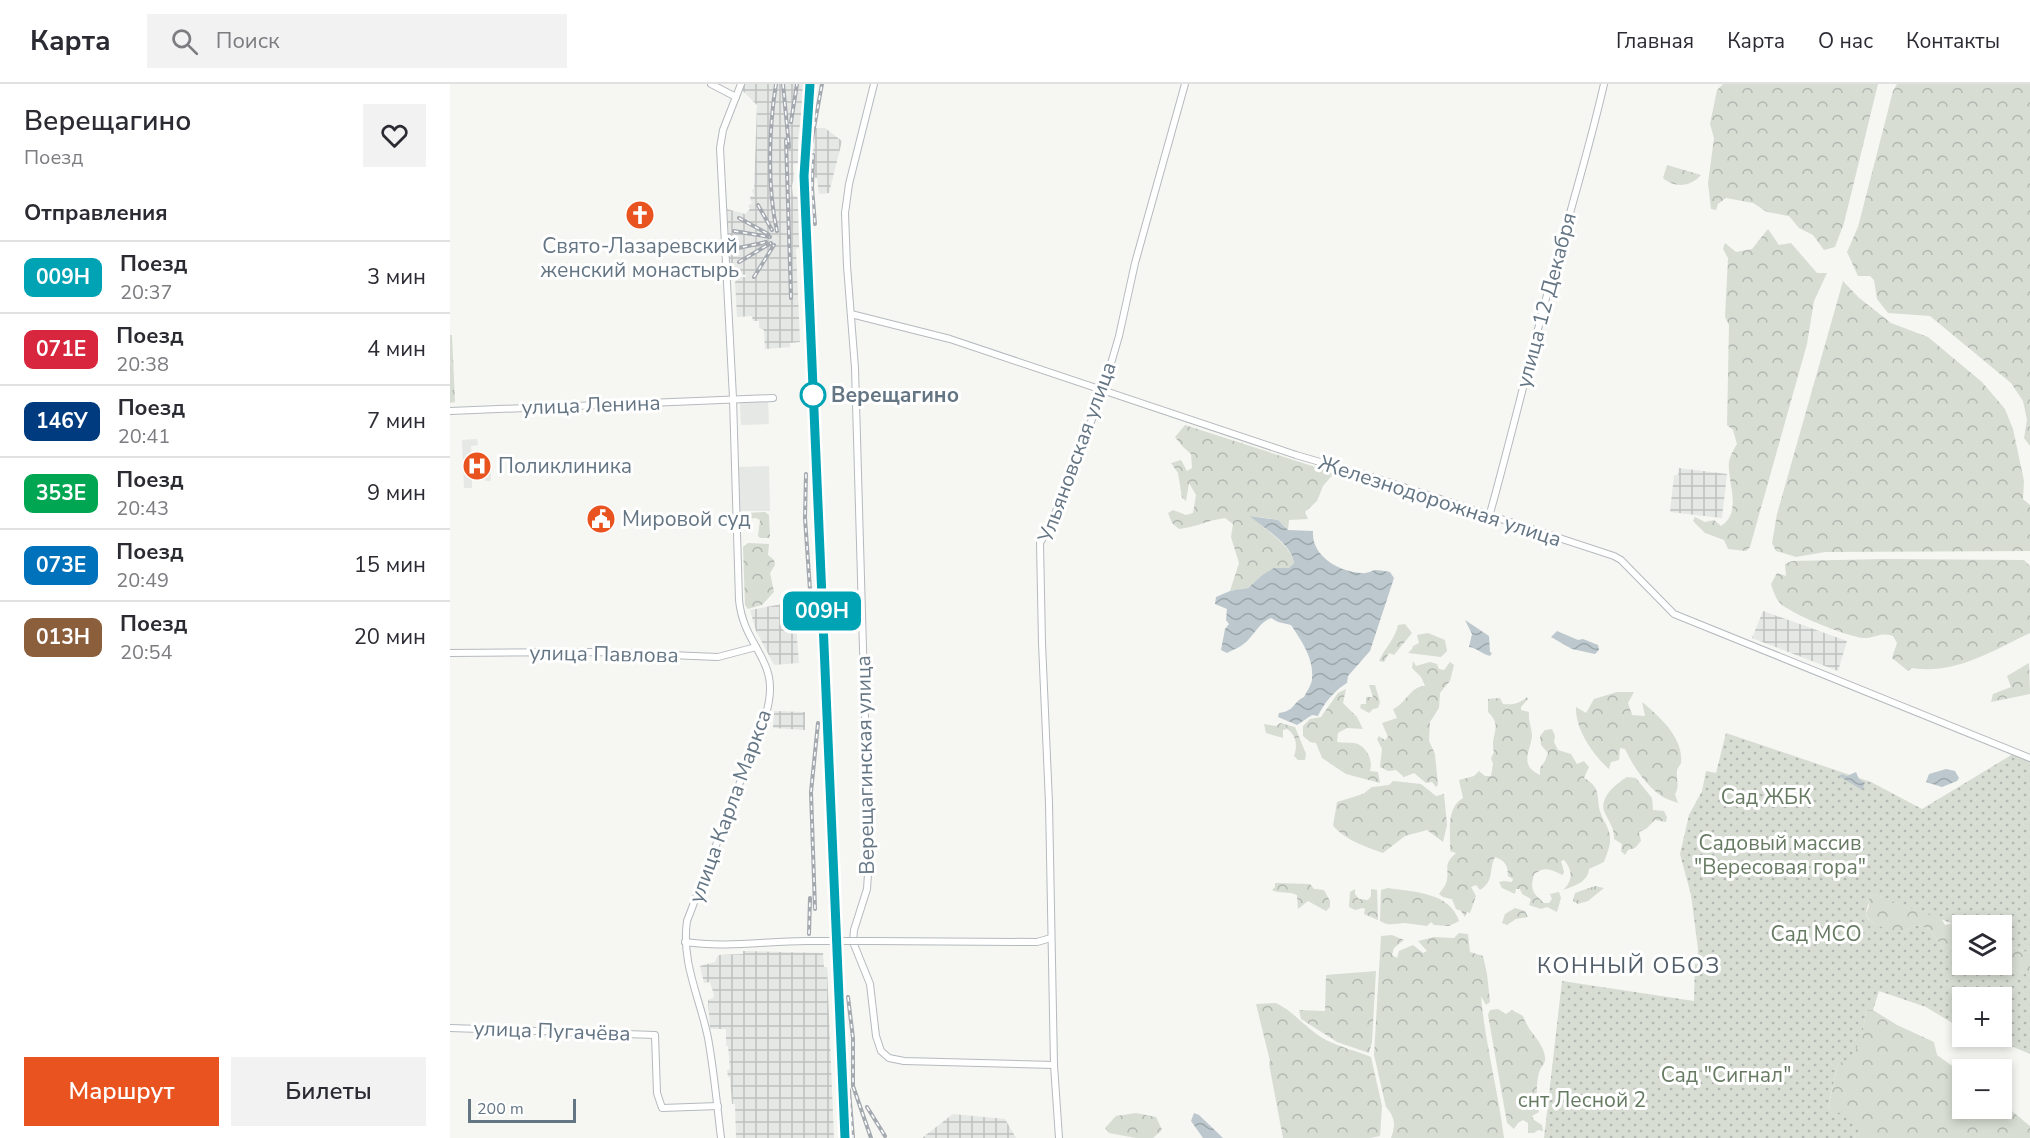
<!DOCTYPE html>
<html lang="ru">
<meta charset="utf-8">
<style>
body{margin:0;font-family:"Nunito Sans",sans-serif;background:#f2f2f3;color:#2b2b33;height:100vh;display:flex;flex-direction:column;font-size:22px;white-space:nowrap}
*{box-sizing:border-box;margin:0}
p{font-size:20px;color:#7c7c81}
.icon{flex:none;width:33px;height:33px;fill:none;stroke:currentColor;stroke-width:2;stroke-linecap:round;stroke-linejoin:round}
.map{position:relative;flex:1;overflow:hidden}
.side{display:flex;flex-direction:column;background:#fff;width:450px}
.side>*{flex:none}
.badge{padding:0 12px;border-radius:9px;font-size:21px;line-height:39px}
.fabs{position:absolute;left:1502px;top:831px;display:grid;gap:12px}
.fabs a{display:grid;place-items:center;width:60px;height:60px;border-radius:0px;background:#fff;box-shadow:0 3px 9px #0003;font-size:30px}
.scale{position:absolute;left:18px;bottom:15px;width:108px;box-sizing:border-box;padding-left:6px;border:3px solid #647584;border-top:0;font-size:16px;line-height:21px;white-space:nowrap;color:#647584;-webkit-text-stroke:4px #fff;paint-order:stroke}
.map>.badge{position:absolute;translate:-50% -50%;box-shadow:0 0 0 3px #fff}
h2{padding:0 24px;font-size:22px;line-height:54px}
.round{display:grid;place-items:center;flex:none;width:63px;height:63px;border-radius:0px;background:#f2f2f3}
.summary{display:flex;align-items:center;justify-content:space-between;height:102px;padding:0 24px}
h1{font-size:28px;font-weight:600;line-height:45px}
.primary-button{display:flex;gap:12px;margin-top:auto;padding:12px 24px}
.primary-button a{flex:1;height:69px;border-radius:0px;background:#e9531f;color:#fff;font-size:24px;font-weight:600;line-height:69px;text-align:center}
.primary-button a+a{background:#f2f2f3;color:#2b2b33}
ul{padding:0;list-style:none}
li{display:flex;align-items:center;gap:18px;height:72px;padding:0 24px;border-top:2px solid #e1e1e2}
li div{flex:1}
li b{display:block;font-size:22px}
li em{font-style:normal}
li .badge{min-width:66px;font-weight:700;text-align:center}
header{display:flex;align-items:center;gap:36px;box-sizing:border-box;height:84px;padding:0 30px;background:#fff;border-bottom:2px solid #e1e1e2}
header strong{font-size:28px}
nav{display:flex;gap:33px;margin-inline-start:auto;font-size:21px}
.search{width:420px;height:54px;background:#f2f2f3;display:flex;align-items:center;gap:15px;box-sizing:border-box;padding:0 21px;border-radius:0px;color:#7c7c81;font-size:22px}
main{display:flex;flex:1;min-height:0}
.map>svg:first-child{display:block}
.built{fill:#e6e8e6}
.industrial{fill:url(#industrial-grid)}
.grass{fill:url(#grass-tufts)}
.forest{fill:url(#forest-crowns)}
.garden{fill:url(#garden-dots)}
.water{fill:url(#water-waves)}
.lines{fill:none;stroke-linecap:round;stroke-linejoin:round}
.secondary-casing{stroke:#b5babf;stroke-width:8}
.secondary{stroke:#fff;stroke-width:6}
.rail-casing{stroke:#a3a9af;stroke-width:4}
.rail{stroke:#fff;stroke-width:1.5;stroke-dasharray:4.5;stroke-linecap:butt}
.secondary-bridge-casing{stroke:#b5babf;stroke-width:8;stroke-linecap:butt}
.secondary-bridge{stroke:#fff;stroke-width:6}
.line-casing{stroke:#fff;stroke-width:14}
.line{stroke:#00a3b4;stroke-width:9}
.stop-dot{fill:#fff;stroke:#00a3b4;stroke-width:3}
.labels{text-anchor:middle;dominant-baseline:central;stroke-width:6;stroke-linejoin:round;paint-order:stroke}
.poi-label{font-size:21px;fill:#647584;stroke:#fff;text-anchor:start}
.street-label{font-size:21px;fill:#647584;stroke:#fff}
.stop-label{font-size:21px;font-weight:bold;fill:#647584;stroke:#fff;text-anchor:start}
.park-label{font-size:21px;fill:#677b63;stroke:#fff}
.neighbourhood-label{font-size:22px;letter-spacing:1.5px;fill:#525e69;stroke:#fff}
</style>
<header>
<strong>Карта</strong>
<div class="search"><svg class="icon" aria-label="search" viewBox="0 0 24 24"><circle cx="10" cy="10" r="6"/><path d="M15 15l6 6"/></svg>Поиск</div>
<nav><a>Главная</a><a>Карта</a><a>О нас</a><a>Контакты</a></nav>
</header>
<main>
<section class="side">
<div class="summary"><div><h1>Верещагино</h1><p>Поезд</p></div><a class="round"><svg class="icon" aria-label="heart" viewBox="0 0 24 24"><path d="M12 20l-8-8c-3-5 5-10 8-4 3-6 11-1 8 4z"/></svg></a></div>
<h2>Отправления</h2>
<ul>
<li><span class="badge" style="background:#00a3b4;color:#fff">009Н</span><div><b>Поезд</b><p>20:37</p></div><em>3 мин</em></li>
<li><span class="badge" style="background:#d7263d;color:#fff">071Е</span><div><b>Поезд</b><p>20:38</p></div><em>4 мин</em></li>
<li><span class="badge" style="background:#003b80;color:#fff">146У</span><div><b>Поезд</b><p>20:41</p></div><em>7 мин</em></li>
<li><span class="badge" style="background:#00a651;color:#fff">353Е</span><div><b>Поезд</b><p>20:43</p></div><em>9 мин</em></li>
<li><span class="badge" style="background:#0072bc;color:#fff">073Е</span><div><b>Поезд</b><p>20:49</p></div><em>15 мин</em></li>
<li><span class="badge" style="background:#8b5e3c;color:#fff">013Н</span><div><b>Поезд</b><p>20:54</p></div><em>20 мин</em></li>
</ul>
<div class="primary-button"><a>Маршрут</a><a>Билеты</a></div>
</section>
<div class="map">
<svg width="1580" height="1054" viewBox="0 0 1580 1054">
<defs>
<pattern id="industrial-grid" width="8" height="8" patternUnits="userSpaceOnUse" patternTransform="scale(1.5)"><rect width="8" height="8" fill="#e6e8e6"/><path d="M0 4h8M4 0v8" fill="none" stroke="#bec1c0"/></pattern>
<pattern id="grass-tufts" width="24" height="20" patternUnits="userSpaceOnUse" patternTransform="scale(1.5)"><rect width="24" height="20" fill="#d7ddd3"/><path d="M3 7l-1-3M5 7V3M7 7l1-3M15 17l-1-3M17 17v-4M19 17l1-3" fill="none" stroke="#b2b8b1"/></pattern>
<pattern id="forest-crowns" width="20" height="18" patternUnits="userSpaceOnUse" patternTransform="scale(1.5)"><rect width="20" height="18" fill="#d7ddd3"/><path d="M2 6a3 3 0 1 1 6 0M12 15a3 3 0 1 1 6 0" fill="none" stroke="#b2b8b1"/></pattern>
<pattern id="garden-dots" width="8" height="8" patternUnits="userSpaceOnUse" patternTransform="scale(1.5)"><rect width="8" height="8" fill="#d7ddd3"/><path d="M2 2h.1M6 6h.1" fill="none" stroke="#b2b8b1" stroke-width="1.8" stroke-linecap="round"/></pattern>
<pattern id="water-waves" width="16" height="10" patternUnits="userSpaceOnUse" patternTransform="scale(1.5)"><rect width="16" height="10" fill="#bcc8cd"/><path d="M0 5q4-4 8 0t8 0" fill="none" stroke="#9ca7ac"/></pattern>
</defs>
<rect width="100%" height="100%" fill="#f6f6f2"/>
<!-- built -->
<g class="built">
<polygon points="318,316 319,340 291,341 290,317"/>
<polygon points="27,355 28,361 21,362 22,377 40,376 41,397 35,397 34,388 22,388 22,404 14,404 12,356"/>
<polygon points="319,382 320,427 290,427 288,383"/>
</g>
<!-- industrial -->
<g class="industrial">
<polygon points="295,0 355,0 348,56 348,79 343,80 344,94 342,102 343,112 347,112 348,116 349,164 346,165 350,258 340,259 340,263 315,265 314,246 309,244 309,237 303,237 302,232 287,233 285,198 289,193 296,193 296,191 290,190 280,182 276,145 277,125 295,130 300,125 298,122 303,118 301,118 300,112 304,112 302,106 304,105 307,21 292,6"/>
<polygon points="365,44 375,44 392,57 379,109 369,110 367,94 361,93"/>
<polygon points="1229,384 1277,390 1272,434 1220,428 1224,391 1228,391"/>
<polygon points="332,520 333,526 340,531 339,541 346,541 349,579 324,581 306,547 300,526"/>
<polygon points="1313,527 1397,557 1388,587 1302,554"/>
<polygon points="324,627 355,628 355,646 323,644"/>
<polygon points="293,867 373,869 374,883 377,883 384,1054 286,1054 285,1020 282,1020 280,993 278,993 277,986 280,985 278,962 276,962 276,945 260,945 258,916 263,914 264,911 260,898 254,899 250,882 265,878 268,871 293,870"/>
<polygon points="503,1030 555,1035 566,1054 472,1054"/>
</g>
<!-- grass -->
<g class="grass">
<polygon points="0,251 2,251 5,318 0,319"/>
<polygon points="1145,802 1154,804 1138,817 1128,820 1123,817 1125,809"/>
</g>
<!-- forest -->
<g class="forest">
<polygon points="1273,0 1428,0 1394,139 1385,163 1374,166 1363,151 1349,144 1339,132 1317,128 1303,119 1276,114 1268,120 1266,126 1261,125 1258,99 1264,54 1260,40 1267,6"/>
<polygon points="1447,0 1580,0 1580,362 1574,354 1577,336 1573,317 1561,299 1480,232 1438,229 1427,215 1424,196 1420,192 1408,192 1397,168 1408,143 1443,7"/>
<path d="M1217,81L1251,91C1242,102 1225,105 1213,94Z"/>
<path d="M1318,145L1329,161L1341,159L1367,189H1377L1364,217L1357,260L1300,463L1296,467L1278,465L1274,456L1255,449L1243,437L1245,433L1255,438L1264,436L1271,442C1293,428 1277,398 1279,378C1280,372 1284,365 1287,360L1283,346L1277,341L1279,241L1275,233L1278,174L1273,165L1275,159L1286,168L1302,165Z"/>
<polygon points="1393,197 1408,213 1441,239 1478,253 1532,298 1555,325 1563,345 1574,397 1573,415 1580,421 1580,467 1375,468 1346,473 1326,467 1322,459 1327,430"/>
<path d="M735,341L884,389L873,402L867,417L855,428L858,435L839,436L838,446L828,436L801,432C815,447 840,459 844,479L839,484L811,492L798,504L780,507L789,479L781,453L783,440L775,434C759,436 746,443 729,445L722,439L718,429L723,426L736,431L743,429L746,411L739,399L736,417L732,414L728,389L721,379L731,376L737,387L742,384L741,370L732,362L725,353Z"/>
<polygon points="315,428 319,431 320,452 319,454 310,454 308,452 310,436 306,434 297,435 293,432 296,429"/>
<polygon points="298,459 319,460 318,471 324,476 325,481 320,489 324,508 312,521 298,525 295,521 293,463"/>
<path d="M1434,475L1574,476L1580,482V549C1542,567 1505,591 1462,584L1458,587L1442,574L1447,559L1443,552C1430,548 1428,553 1416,554C1402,555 1338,529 1329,518C1325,513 1323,506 1321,500L1327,489L1336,492L1335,480L1342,477Z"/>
<path d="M955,540L962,549L944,571L939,569L934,578L929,577C935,564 945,555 948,541Z"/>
<polygon points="978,549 995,556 997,567 991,573 958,569 962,565 963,562 969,559 967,551"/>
<path d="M963,577L966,582L980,578L987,580L989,585L994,586L1000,578L1004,581L1000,597L990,609L989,624L980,638L979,657L985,670L988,701L986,703L982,698L976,699L964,689L954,693L946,686L938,687L930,683L932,665L927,655L929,652L935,656L938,653L932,639L947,634L943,625C956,620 960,602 975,602L971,593L962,584Z"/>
<polygon points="1579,579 1580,610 1541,618 1543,610 1561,603 1557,592"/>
<polygon points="919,601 925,601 930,618 928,624 923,625 919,629 910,624 911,620 916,620 916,613 923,613"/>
<path d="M896,605L893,619L907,633L913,645L897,644L888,649L887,658C893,659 903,658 908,660C918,665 923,677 920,687L928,688L930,699L896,690L872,674L866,659L860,658L853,652V642L860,635L871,633L888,609Z"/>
<path d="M1167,608H1184L1178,619L1182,631L1195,632L1192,618C1209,632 1234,654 1231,679C1230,682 1227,684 1227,687C1226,696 1230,702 1225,710L1228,719C1223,717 1215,715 1210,711C1195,700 1183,682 1175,665L1170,664L1169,676L1161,678L1159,685C1143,671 1125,645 1126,623L1136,629L1144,615Z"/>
<path d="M1077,613L1078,615L1071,623V626L1079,628C1078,637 1082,645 1082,652C1081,666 1068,681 1090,691V684L1095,677L1098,669L1091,661L1090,652L1095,646L1102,645L1105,652L1104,658L1108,666L1121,670L1127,680L1134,677L1139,683L1134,694C1152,704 1146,713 1150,727C1152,734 1156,739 1158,745C1163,757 1158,767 1154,778L1139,785C1138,798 1124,802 1113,806C1123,797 1123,786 1114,776L1111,777L1114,788L1112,791C1102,785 1094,782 1084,790C1080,806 1082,808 1094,819H1099L1102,815L1100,810L1109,808L1111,814L1107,828L1097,823L1091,825L1079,821L1081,815L1072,810L1070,805H1066L1065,810L1052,804L1049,798L1054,797L1062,798L1063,795L1058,792C1058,781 1055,777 1045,773C1038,788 1045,796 1030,806L1026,801L1021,803L1026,812L1020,829L1017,828L1015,833L1011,827L1006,825L1002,815L993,813L989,810C992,806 996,801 997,796C999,781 993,781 1006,769L1000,767C1001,748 995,725 1013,714L1009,696L1024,692L1029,687L1035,692H1041L1043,680L1041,674L1044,668C1039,651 1054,643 1038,628V615L1050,614L1053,620C1063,621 1069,620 1077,613Z"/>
<path d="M830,639L845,643L856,670L855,676H848L844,672C848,661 846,651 837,645L833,646V654L816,649L814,640L826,642Z"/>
<path d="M1177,693L1186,694L1202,714L1203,726L1214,727L1217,733L1216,738L1205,736L1196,745L1189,748L1191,757L1185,764L1178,766L1175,771L1171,767L1172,760L1164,755C1165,744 1158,737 1154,727C1150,712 1166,700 1177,693Z"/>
<path d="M943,697L971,700L986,712L994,710L997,741L993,758L977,746L955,752L933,769C914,762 897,757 883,742L887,718L913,710L922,703L939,701Z"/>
<path d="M825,799L860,800L864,805L874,806L880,817V823L876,827L858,817L848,825L847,811C838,807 830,810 822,806L825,803Z"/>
<path d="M938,804C963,808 1000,808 1009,837L999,842L984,841L981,838L977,842C970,841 962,840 955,839C946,839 939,843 930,837L931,806Z"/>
<polygon points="905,805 905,810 909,815 918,816 921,812 921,805 927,806 928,836 914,830 915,825 913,824 905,826 899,823 900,808"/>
<path d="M1423,810L1491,834L1495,841L1504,839L1512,843V869L1501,864H1493L1480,846L1468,841C1462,843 1455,847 1449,848C1438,848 1420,840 1416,830L1419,822L1418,816Z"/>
<polygon points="1065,824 1075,827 1078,833 1066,835 1057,841 1052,839 1055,830"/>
<path d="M1009,849L1018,850L1020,868L1033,872L1037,890L1040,918L1036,921L1031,912C1035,959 1048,1006 1054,1054H941C946,1041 945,1033 936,1023L924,971L931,852L942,851L954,856L944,864L942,871L947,874L949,867L963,861L973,869L977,867L968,857L984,853L1004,854Z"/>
<polygon points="1553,861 1580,869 1580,892 1551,879 1551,864"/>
<polygon points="926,887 922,958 919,969 887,958 851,935 849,926 875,927 876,891"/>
<path d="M826,919C845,928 857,946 876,956C890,963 906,967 921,973L932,1022L930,1052L920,1054H833L819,980L820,977L806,920Z"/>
<path d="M1048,925L1056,930L1062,926L1073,932C1078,948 1093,957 1095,973C1096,980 1092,981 1090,986C1086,994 1086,1019 1089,1028L1082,1032L1084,1036L1092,1041L1093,1047L1088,1046L1084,1049H1078V1039L1073,1036L1068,1039L1064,1045L1057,1039L1038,931L1040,926Z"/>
<polygon points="1416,926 1423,926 1447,941 1484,958 1487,971 1512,989 1512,1024 1551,1024 1551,1018 1580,1042 1580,1054 1404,1054 1409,1050 1378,1025 1388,979 1412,953"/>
<polygon points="686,1029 706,1033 712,1046 703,1054 686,1054 659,1049 655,1044 666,1032"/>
</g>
<!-- garden -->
<path class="garden" d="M1276,649L1421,698L1472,725L1563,670L1580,677V869L1551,860V842L1512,843L1423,810L1418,816C1419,821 1416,825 1416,830C1417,839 1442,848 1449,848C1455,847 1462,843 1468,841L1480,846L1493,864H1501L1512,869V880L1551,879L1580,892V970L1540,953L1551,952V914H1512V943L1504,940L1476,923L1429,907L1423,926L1416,927L1412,953L1400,977L1388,979L1378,1024L1406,1036L1409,1050L1404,1054H1094L1112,897L1244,917L1245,880H1247L1248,865L1241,811L1230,770L1239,731L1252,707L1256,687L1266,689Z"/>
<!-- water -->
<g class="water">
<path d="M800,432L828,436L838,446L863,447C861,472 889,488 912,489C916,490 921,487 925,486C930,486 935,487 940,488L944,494L920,567L898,592L897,599C886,605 873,620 868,632L862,631L847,641L828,633L829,629C845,627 843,618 854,613C857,607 862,600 862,595C864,574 852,558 841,541L828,538L821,534C811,538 806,547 799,555C793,562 785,565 777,569L771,566L775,545L779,540L776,536L777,525L765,520L766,513L780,507L798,504L811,492L824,484H839L844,479C841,459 814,445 800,432Z"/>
<path d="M1015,536L1039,552L1040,568L1042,569L1040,572C1032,570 1027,564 1019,563L1022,550Z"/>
<polygon points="1107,547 1128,556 1133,555 1148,561 1149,566 1145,570 1122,565 1101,553"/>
<polygon points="1496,685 1505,687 1509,694 1507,697 1492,703 1476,698 1479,690"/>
<polygon points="1406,688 1409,695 1415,699 1412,706 1389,692 1392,690 1397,692"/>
<polygon points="744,1029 749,1031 773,1054 753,1054 741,1037"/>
</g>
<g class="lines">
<!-- secondary casing -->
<g class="secondary-casing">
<g id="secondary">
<polyline points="261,0 286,13"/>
<polyline points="424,0 399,100 395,129 397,182 405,284 419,775 417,805 404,846 403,858 420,900 426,952 431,967 439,974 454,977 604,981"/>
<polyline points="401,230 500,255 846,371 935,397 1164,472 1171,476 1224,530 1580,674"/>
<polyline points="0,327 323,314"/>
<path d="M1039,433C1060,358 1078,282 1098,207C1117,138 1138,70 1154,0"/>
<polyline points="0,569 146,568 268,573 306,563"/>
<polyline points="419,857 587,858 601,854"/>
<path d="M235,858C276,864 316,857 357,857"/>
<polyline points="0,944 205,951 207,1009 212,1024 268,1022"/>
<path d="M271,1054C267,1021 264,987 258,954C250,914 231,879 237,837L315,633C334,575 294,567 289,516L283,314L270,64L273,46L291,0"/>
<polyline points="609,1054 604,981 599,719 592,559 590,459 601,440 653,307 669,252 685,179 735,0"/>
</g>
</g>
<!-- secondary -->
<use href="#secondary" class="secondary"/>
<!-- rail casing -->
<g class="rail-casing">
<g id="rail">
<path d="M326,0C319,43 317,104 327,147"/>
<polyline points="333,0 339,63"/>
<polyline points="357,0 352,49 351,100 392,1054"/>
<polyline points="341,38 347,0"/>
<polyline points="336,56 341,214"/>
<polyline points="363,71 362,104 365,140"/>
<polyline points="359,78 361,60 372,0"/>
<polyline points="308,121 322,146"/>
<polyline points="289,134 318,150"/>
<polyline points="284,147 320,153"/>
<polyline points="284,165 316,158"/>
<polyline points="289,178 321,159"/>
<polyline points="304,193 324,161"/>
<polyline points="356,390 355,434 360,506"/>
<polyline points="365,825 361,708 368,639"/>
<polyline points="359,850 360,814"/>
<polyline points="398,913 403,954 403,1002 421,1054"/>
<polyline points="399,1006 403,1054"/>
<polyline points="417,1023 435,1052"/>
</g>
</g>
<!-- rail -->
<use href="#rail" class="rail"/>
<!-- secondary-bridge casing -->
<g class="secondary-bridge-casing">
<polyline id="secondary-bridge" points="357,857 419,857"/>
</g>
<!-- secondary-bridge -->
<use href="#secondary-bridge" class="secondary-bridge"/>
</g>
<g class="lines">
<!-- line casing -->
<g class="line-casing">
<polyline id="line" points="360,0 354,92 395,1054"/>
</g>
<!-- line -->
<use href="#line" class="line"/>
</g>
<!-- icons -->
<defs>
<g id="church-disc" transform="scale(1.5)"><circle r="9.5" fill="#e9531f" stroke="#fff"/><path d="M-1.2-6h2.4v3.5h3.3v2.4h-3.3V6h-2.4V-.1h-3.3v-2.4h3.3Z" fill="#fff"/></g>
<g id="hospital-disc" transform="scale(1.5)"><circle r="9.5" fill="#e9531f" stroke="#fff"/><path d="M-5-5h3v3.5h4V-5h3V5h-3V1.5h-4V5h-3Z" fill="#fff"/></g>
<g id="civic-disc" transform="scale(1.5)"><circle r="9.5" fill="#e9531f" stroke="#fff"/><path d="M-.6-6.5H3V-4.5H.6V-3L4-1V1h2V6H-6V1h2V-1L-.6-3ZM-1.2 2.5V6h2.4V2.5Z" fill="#fff"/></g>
</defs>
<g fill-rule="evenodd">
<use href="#church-disc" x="190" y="131"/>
<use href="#hospital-disc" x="27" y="382"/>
<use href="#civic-disc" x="151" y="435"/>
</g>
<!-- markers -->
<circle class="stop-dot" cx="363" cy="311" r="12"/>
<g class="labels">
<!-- poi labels -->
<g class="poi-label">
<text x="190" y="162" text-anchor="middle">Свято-Лазаревский<tspan x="190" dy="24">женский монастырь</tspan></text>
<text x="48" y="382">Поликлиника</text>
<text x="172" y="435">Мировой суд</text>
</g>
<!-- street labels -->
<g class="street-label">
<text transform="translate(1096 216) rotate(-75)">улица 12 Декабря</text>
<text transform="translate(141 321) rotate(-2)">улица Ленина</text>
<text transform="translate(627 368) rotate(-70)">Ульяновская улица</text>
<text transform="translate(990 417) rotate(18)">Железнодорожная улица</text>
<text transform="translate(154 570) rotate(1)">улица Павлова</text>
<text transform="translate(415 681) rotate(-91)">Верещагинская улица</text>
<text transform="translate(280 722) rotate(-70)">улица Карла Маркса</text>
<text transform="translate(102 947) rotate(2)">улица Пугачёва</text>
</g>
<!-- stop labels -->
<g class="stop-label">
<text x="381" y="311">Верещагино</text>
</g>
<!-- park labels -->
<g class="park-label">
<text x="1316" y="713">Сад ЖБК</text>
<text x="1330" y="759">Садовый массив<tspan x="1330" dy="24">"Вересовая гора"</tspan></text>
<text x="1366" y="850">Сад МСО</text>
<text x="1276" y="991">Сад "Сигнал"</text>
<text x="1132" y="1016">снт Лесной 2</text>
</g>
<!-- neighbourhood labels -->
<g class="neighbourhood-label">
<text x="1179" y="882">КОННЫЙ ОБОЗ</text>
</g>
</g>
</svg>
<div class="fabs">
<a><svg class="icon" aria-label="layers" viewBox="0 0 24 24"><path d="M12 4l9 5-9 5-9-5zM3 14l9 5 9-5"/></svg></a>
<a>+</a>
<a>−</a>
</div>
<div class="scale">200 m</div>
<b class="badge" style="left:372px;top:527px;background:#00a3b4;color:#fff">009Н</b>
</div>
</main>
